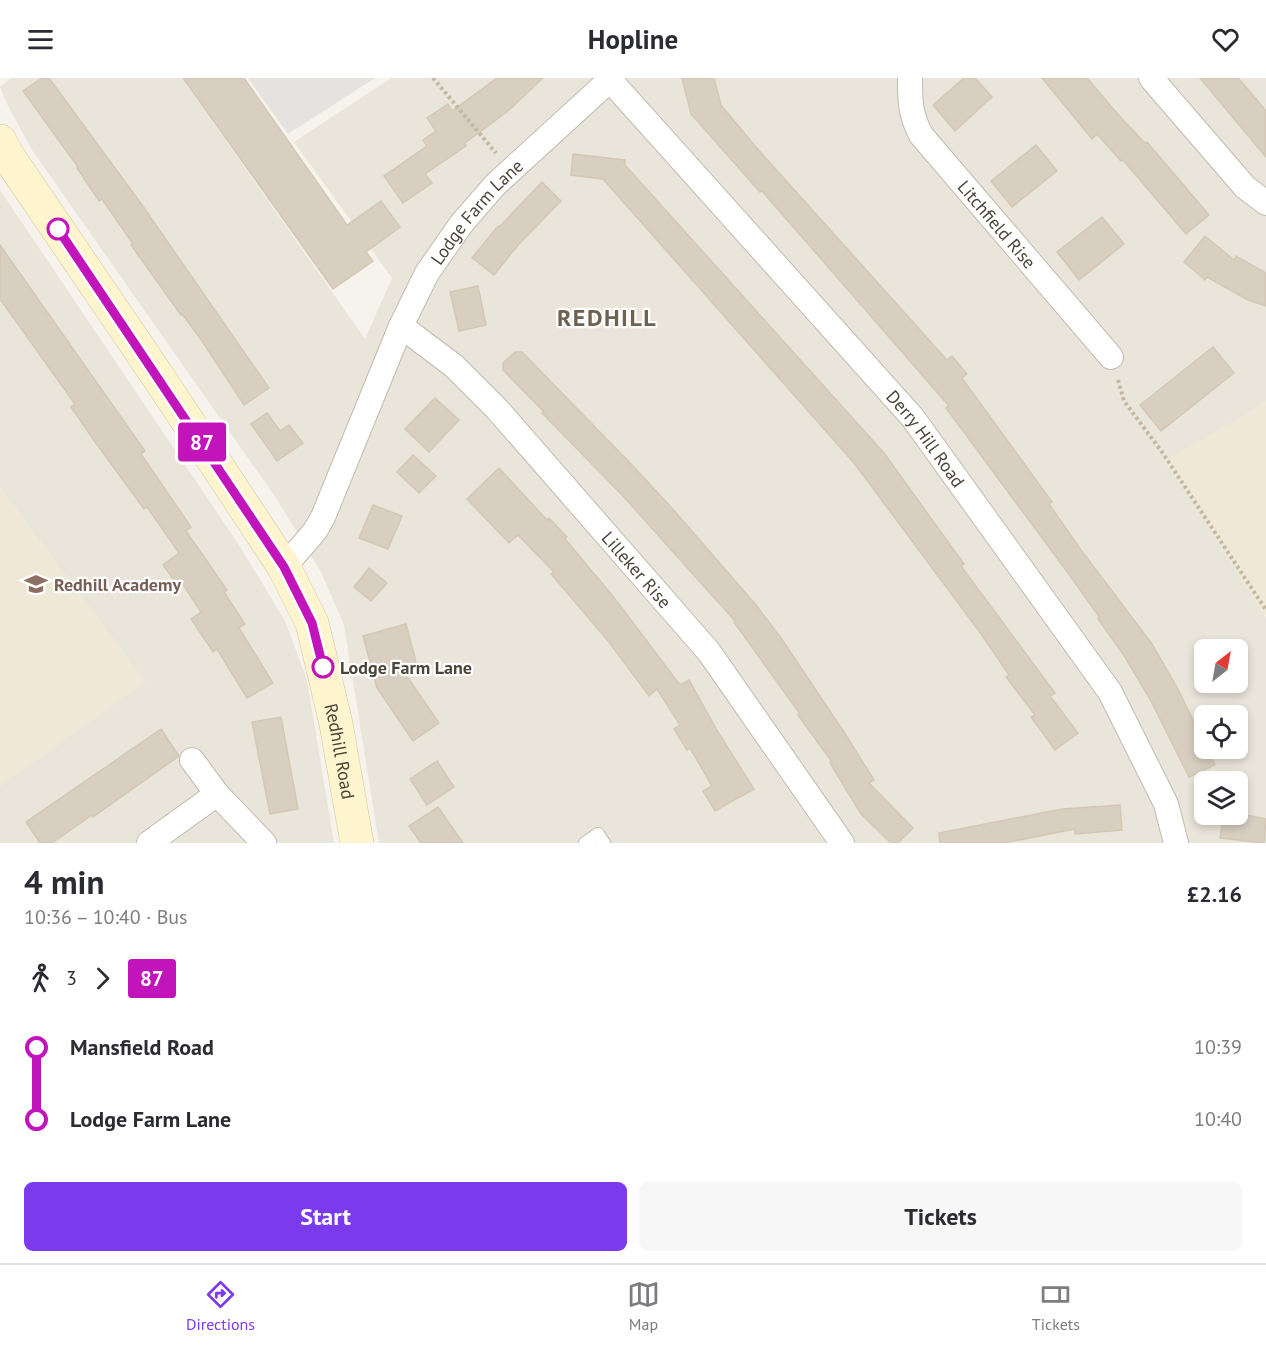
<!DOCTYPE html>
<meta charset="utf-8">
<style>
body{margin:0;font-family:"PT Sans",sans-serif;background:#f7f7f7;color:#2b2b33;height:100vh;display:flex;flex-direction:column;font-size:22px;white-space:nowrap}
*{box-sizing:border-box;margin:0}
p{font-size:20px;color:#7c7c81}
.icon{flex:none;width:33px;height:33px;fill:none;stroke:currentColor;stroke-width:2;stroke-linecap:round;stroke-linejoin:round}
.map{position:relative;height:765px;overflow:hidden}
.drawer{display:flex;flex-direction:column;background:#fff;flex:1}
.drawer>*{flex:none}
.badge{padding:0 12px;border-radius:4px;font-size:21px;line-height:39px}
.needle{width:39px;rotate:31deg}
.fabs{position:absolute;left:1194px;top:561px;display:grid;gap:12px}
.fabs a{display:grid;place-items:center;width:54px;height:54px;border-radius:9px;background:#fff;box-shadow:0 3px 9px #0003;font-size:30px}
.map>.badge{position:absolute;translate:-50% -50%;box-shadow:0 0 0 3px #fff}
.legs{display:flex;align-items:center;gap:9px;height:66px;padding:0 24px;font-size:20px}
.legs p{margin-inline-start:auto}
.overview{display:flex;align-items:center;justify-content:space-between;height:102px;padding:0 24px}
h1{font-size:33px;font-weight:800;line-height:45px}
.cta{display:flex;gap:12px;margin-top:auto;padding:12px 24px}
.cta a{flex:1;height:69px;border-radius:9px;background:#7c3aed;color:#fff;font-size:24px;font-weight:800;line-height:69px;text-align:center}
.cta a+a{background:#f7f7f7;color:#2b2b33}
ul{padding:0 24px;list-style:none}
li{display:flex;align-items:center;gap:21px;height:72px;font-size:22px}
li i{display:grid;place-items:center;width:9px;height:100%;margin:0 8px;background:currentColor}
li i::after{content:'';width:15px;height:15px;margin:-8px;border:4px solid;border-radius:50%;background:#fff}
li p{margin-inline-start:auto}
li:first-child i{background:linear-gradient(#0000 50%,currentColor 0)}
li:last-child i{background:linear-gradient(currentColor 50%,#0000 0)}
header{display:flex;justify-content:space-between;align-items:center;height:78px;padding:0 24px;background:#fff;font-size:27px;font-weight:800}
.tab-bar{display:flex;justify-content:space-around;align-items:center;height:84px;border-top:2px solid #e1e1e2;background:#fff;font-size:16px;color:#7c7c81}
.tab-bar a{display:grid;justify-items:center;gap:3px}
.tab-bar .selected{color:#7c3aed}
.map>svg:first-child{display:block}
.residential{fill:#eae5da;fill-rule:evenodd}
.education{fill:#efe8d6}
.parking{fill:#e5e3e0}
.building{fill:#d8cfc1;stroke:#d3c8b4;stroke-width:1.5}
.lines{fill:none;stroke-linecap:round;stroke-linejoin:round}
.lane-casing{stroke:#c2bbae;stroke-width:14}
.street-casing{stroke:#c2bbae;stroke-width:26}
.secondary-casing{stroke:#d5c89c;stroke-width:34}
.path{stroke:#c3b89f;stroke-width:4;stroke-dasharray:3 3;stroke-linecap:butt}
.lane{stroke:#fff;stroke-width:12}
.street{stroke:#fff;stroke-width:24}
.secondary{stroke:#fef4cd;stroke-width:33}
.line-1-casing{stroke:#fff;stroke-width:14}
.line-1{stroke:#c115bb;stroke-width:9}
.stop-1-dot{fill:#fff;stroke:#c115bb;stroke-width:3}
.labels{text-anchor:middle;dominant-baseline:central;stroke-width:4.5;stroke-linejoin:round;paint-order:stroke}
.street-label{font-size:18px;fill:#4b4439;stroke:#fff}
.education-label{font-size:18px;font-weight:bold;fill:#785e54;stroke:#fff;text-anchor:start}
.stop-label{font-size:18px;font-weight:bold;fill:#4b4439;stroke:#fff;text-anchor:start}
.district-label{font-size:24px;font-weight:bold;letter-spacing:1.5px;fill:#6e6350;stroke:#fff}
</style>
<header><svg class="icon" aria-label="menu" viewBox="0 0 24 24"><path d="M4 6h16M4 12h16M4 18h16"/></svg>Hopline<svg class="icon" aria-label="heart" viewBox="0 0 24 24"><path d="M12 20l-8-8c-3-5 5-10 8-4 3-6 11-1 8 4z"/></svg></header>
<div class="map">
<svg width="1266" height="765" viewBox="0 0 1266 765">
<rect width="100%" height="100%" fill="#f6f3ec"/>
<!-- residential -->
<g class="residential">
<path d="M11,0H182L365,261L392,200L294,64L391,0H1266V324L1165,384L1198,431L1266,540V765H379L344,547L321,494L276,420L32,72L7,26L0,9ZM1204,572H1238V604H1204ZM1204,638H1238V670H1204ZM1204,704H1238V736H1204Z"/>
<polygon points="0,112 241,470 285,543 307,602 334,765 0,765 0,708 145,604 0,409"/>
</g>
<!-- education -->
<g class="education">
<polygon points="1266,324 1266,540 1198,431 1165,383"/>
<polygon points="0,409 145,604 0,708"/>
</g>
<!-- parking -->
<polygon class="parking" points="248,0 375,0 288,56"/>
<!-- building -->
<g class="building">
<polygon points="42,0 49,0 142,127 269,310 244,327 202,263 182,236 181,237 131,167 133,166 102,121 99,123 77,90 78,89 23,13"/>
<polygon points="183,0 244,0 347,147 381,123 400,149 366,174 373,183 333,211"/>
<polygon points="497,0 543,0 508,33 465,65 466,68 425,96 432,105 403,125 384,98 427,68 423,62 436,53 427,40 448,26 452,33"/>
<polygon points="682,0 714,0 721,27 755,68 947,282 952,278 967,296 962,300 1052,424 1049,426 1081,472 1152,566 1178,611 1204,666 1204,670 1207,670 1215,687 1189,699 1150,621 1123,576 1098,541 1100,540 1068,495 946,330 949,328 762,113 760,114 691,36"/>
<polygon points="964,0 975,0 992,19 955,53 933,27"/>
<polygon points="1042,0 1087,0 1122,41 1146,66 1147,64 1209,137 1186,156 1123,82 1121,83 1097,56 1092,61"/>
<polygon points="1200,0 1238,0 1257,22 1266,33 1266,79"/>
<polygon points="1036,67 1057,93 1012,129 991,103"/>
<polygon points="573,76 625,82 625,87 884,375 964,486 961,488 1055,615 1050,618 1078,655 1055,672 1031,639 1035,637 1006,599 1009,597 979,553 854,385 603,101 571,97"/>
<polygon points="542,104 561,123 519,166 494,197 472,180 498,148 499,149"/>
<polygon points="1102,139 1124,166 1079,202 1057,174"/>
<polygon points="1205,158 1234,182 1236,178 1266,195 1266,228 1248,222 1207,199 1205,202 1184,184"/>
<polygon points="0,167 145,373 141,376 191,449 186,453 227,512 224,514 245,546 239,550 273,605 247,620 217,571 213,574 191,541 201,534 180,502 176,505 163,487 179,475 147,429 144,431 93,361 71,329 75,326 0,221"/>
<polygon points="478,208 486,247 459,253 450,214"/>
<polygon points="1213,269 1234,295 1161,353 1140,327"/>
<polygon points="515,274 522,274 631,386 671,429 756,527 781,560 844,654 874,702 869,705 913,750 898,765 891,765 861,736 830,685 832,684 798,637 800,636 734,544 735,543 623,418 542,335 544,334 503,292 503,285"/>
<polygon points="435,320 459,342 429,374 405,351"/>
<polygon points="267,335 280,353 289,347 303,365 277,383 251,346"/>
<polygon points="413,377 436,398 419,415 397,394"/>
<polygon points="499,390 547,442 549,440 567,459 565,461 612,517 680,607 689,602 718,654 754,711 715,733 703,713 712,708 690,670 687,672 674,651 680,647 657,611 649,618 609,564 551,496 554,494 518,457 509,465 467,421"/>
<polygon points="373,427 402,438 388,471 359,460"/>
<polygon points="369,490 387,505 371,523 354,509"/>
<polygon points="406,546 416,584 400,588 439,645 413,663 377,610 363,558"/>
<polygon points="281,639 298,731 270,736 252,644"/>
<polygon points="161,651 179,678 93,739 92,737 52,765 40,765 26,744"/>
<polygon points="437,683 454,709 427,727 410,701"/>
<polygon points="1120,727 1122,752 1075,756 1075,751 1004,765 940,765 939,755 1062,731"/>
<polygon points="438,729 463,765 421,765 409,748"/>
<polygon points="1224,736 1241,736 1266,741 1264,765 1220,760"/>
</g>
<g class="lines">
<!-- lane casing -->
<g class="lane-casing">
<polyline id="lane" points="585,765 598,756 604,765"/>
</g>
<!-- street casing -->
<g class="street-casing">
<g id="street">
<path id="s1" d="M910,0C910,23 910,36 921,57L1111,279"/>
<polyline points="1151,0 1245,109 1266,125"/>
<path id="s2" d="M610,2L913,340L1110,614L1166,726L1176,765"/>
<path id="s3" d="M401,248L454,288L497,331L709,574L842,765"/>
<path id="s4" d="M284,489L315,453L323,439L401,248L427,195L462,145L495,107L612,0"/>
<polyline points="217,716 264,765"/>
<polyline points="149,765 217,716 192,682"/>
</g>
</g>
<!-- secondary casing -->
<g class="secondary-casing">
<g id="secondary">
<path id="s5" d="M0,63L6,75L161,303L284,489L312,545L319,574L336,646L357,765"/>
</g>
</g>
<!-- path -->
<g class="path">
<polyline points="433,0 496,75"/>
<polyline points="1118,302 1124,323 1162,374 1266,532"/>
</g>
<!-- lane -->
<use href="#lane" class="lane"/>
<!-- street -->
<use href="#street" class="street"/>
<!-- secondary -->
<use href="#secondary" class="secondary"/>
</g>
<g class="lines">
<!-- line-1 casing -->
<g class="line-1-casing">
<polyline id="line-1" points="58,151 284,489 312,545 323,589"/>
</g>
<!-- line-1 -->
<use href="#line-1" class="line-1"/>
</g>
<!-- icons -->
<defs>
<g id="school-bare" transform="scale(1.8)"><path d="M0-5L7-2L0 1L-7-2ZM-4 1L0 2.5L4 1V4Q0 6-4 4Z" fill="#8d6e63" stroke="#fff" stroke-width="2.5" paint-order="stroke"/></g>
</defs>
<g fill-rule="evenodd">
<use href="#school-bare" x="36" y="506"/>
</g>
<!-- markers -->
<g class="stop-1-dot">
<circle cx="58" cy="151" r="10"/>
<circle cx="323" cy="589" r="10"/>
</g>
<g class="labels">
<!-- street labels -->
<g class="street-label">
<text stroke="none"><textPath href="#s4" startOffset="408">Lodge Farm Lane</textPath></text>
<text stroke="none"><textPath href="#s1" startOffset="176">Litchfield Rise</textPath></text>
<text stroke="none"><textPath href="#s2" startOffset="478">Derry Hill Road</textPath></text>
<text stroke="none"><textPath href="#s3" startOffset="340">Lilleker Rise</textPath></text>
<text stroke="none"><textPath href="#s5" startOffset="706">Redhill Road</textPath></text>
</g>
<!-- education labels -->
<g class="education-label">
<text x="54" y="506">Redhill Academy</text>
</g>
<!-- stop labels -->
<g class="stop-label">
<text x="340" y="589">Lodge Farm Lane</text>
</g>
<!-- district labels -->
<g class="district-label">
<text x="607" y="239">REDHILL</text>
</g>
</g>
</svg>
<div class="fabs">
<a><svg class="needle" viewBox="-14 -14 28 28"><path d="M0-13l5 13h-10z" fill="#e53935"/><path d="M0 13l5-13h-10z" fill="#7c7c81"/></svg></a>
<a><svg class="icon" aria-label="locate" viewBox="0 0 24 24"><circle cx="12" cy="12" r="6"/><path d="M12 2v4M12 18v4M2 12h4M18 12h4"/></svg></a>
<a><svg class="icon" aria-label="layers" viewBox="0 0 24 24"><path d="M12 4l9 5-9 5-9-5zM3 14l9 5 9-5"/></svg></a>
</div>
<b class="badge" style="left:202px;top:364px;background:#c115bb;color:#fff">87</b>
</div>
<section class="drawer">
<div class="overview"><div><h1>4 min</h1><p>10:36 – 10:40 · Bus</p></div><b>£2.16</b></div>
<div class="legs"><svg class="icon" aria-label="walk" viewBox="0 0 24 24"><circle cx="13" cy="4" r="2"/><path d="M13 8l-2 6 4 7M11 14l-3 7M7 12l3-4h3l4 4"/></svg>3<svg class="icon" aria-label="forward" viewBox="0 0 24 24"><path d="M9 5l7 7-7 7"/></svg><b class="badge" style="background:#c115bb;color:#fff">87</b></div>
<ul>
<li><i style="color:#c115bb"></i><b>Mansfield Road</b><p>10:39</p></li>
<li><i style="color:#c115bb"></i><b>Lodge Farm Lane</b><p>10:40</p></li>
</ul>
<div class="cta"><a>Start</a><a>Tickets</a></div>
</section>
<nav class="tab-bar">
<a class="selected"><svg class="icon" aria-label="directions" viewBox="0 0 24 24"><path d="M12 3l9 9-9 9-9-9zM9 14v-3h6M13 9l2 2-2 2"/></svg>Directions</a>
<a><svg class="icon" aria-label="map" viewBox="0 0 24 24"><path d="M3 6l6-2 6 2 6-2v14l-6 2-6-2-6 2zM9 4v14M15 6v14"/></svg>Map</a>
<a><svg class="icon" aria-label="tickets" viewBox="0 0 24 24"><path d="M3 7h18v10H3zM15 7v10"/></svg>Tickets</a>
</nav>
